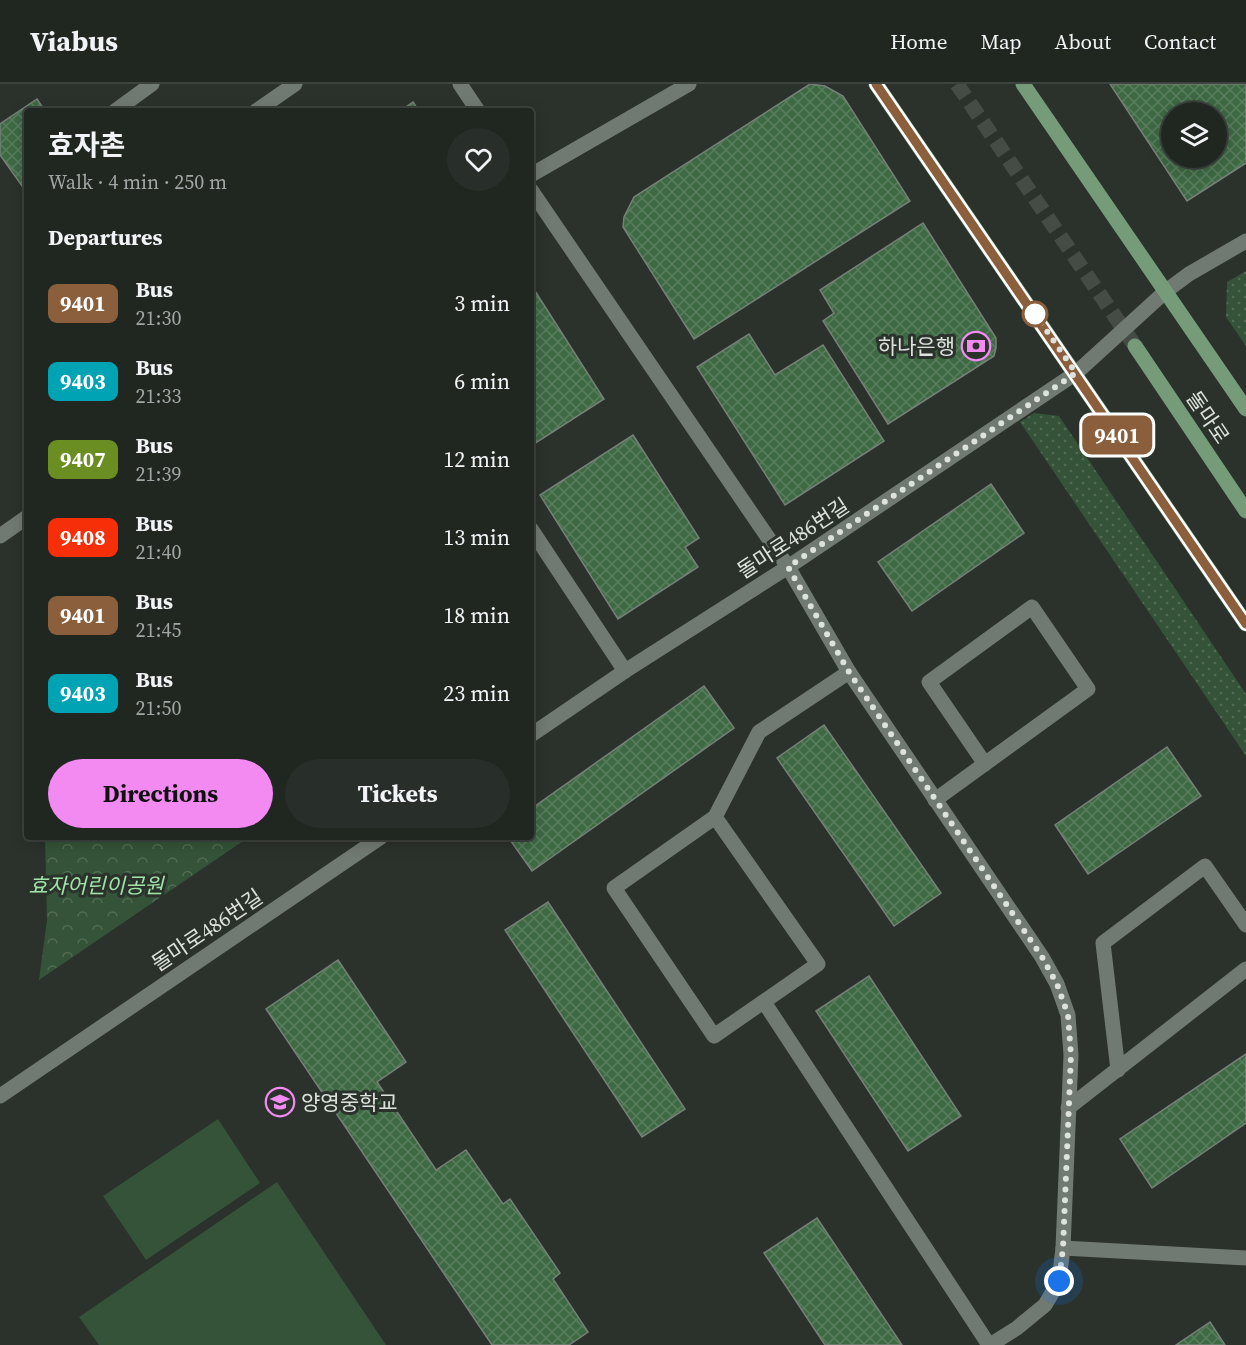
<!DOCTYPE html>
<meta charset="utf-8">
<style>
body{margin:0;font-family:"Source Serif 4","Noto Sans KR",serif;background:#282e29;color:#f1f3f6;height:100vh;display:flex;flex-direction:column;font-size:22px;white-space:nowrap}
*{box-sizing:border-box;margin:0}
p{font-size:20px;color:#a2a5a5}
.icon{flex:none;width:33px;height:33px;fill:none;stroke:currentColor;stroke-width:2;stroke-linecap:round;stroke-linejoin:round}
.map{position:relative;flex:1;overflow:hidden}
.details{position:absolute;left:24px;top:24px;width:510px;height:732px;display:flex;flex-direction:column;background:#202620;border-radius:6px;box-shadow:0 3px 15px #0003,0 0 0 2px #3d433e}
.details>*{flex:none}
.badge{padding:0 12px;border-radius:9px;font-size:21px;line-height:39px}
.tools{position:absolute;left:1161px;top:18px;display:grid;gap:12px}
.tools a{display:grid;place-items:center;width:66px;height:66px;border-radius:50%;background:#202620;box-shadow:0 3px 15px #0003,0 0 0 2px #3d433e;font-size:30px}
.you{position:absolute;width:30px;height:30px;margin:-15px;border:4px solid #fff;border-radius:50%;background:#1a73e8;box-shadow:0 0 0 9px #1a73e833}
.map>.badge{position:absolute;translate:-50% -50%;box-shadow:0 0 0 3px #fff}
h2{padding:0 24px;font-size:22px;line-height:54px}
.round{display:grid;place-items:center;flex:none;width:63px;height:63px;border-radius:32px;background:#282e29}
.overview{display:flex;align-items:center;justify-content:space-between;height:102px;padding:0 24px}
h1{font-size:28px;font-weight:700;line-height:45px}
.cta{display:flex;gap:12px;margin-top:auto;padding:12px 24px}
.cta a{flex:1;height:69px;border-radius:36px;background:#f38af2;color:#111;font-size:24px;font-weight:700;line-height:69px;text-align:center}
.cta a+a{background:#282e29;color:#f1f3f6}
ul{padding:0;list-style:none}
li{display:flex;align-items:center;gap:18px;height:78px;padding:0 24px}
li div{flex:1}
li b{display:block;font-size:22px}
li em{font-style:normal}
li .badge{min-width:66px;font-weight:700;text-align:center}
header{display:flex;align-items:center;gap:36px;box-sizing:border-box;height:84px;padding:0 30px;background:#202620;border-bottom:2px solid #3d433e}
header strong{font-size:28px}
nav{display:flex;gap:33px;margin-inline-start:auto;font-size:21px}
.map>svg:first-child{display:block}
.grass{fill:url(#grass-dots)}
.park{fill:url(#park-crowns)}
.pitch{fill:#345338}
.building{fill:url(#building-cross-hatch);stroke:#778078;stroke-width:1.5;fill-rule:evenodd}
.lines{fill:none;stroke-linecap:round;stroke-linejoin:round}
.major-tunnel{stroke:#454c46;stroke-width:15;stroke-dasharray:15 8;stroke-linecap:butt}
.minor{stroke:#717a72;stroke-width:15}
.major{stroke:#759b79;stroke-width:15}
.line-casing{stroke:#fff;stroke-width:14}
.line{stroke:#8b5e3c;stroke-width:9}
.walk{stroke:#dde2de;stroke-width:6;stroke-dasharray:0 10.8}
.stop-dot{fill:#fff;stroke:#8b5e3c;stroke-width:3}
.labels{text-anchor:middle;dominant-baseline:central;stroke-width:6;stroke-linejoin:round;paint-order:stroke}
.poi-label{font-size:21px;fill:#dde2de;stroke:#2a322b;text-anchor:end}
.street-label{font-size:21px;fill:#dde2de;stroke:#2a322b}
.park-label{font-size:21px;font-style:italic;fill:#a0e3a7;stroke:#2a322b}
</style>
<header>
<strong>Viabus</strong>
<nav><a>Home</a><a>Map</a><a>About</a><a>Contact</a></nav>
</header>
<div class="map">
<svg width="1246" height="1261" viewBox="0 0 1246 1261">
<defs>
<pattern id="grass-dots" width="8" height="8" patternUnits="userSpaceOnUse" patternTransform="scale(1.5)"><rect width="8" height="8" fill="#345338"/><path d="M2 2h.1M6 6h.1" fill="none" stroke="#516b54" stroke-width="1.8" stroke-linecap="round"/></pattern>
<pattern id="park-crowns" width="20" height="18" patternUnits="userSpaceOnUse" patternTransform="scale(1.5)"><rect width="20" height="18" fill="#345338"/><path d="M2 6a3 3 0 1 1 6 0M12 15a3 3 0 1 1 6 0" fill="none" stroke="#516b54"/></pattern>
<pattern id="building-cross-hatch" width="8" height="8" patternUnits="userSpaceOnUse" patternTransform="scale(1.5)"><rect width="8" height="8" fill="#3d6943"/><path d="M0 0l8 8M0 8l8-8" fill="none" stroke="#597e5e"/></pattern>
</defs>
<rect width="100%" height="100%" fill="#2a322b"/>
<!-- grass -->
<g class="grass">
<polygon points="1246,187 1246,262 1226,233 1227,198"/>
<polygon points="1034,329 1059,332 1246,610 1246,672 1020,338"/>
</g>
<!-- park -->
<polygon class="park" points="45,753 249,753 39,896 47,836"/>
<!-- pitch -->
<g class="pitch">
<polygon points="218,1035 260,1099 146,1176 103,1112"/>
<polygon points="277,1098 386,1261 99,1261 79,1233"/>
</g>
<!-- building -->
<g class="building">
<polygon points="810,0 825,2 843,12 910,117 694,255 623,143 624,133 634,113"/>
<path d="M1110,0H1246V79L1187,117ZM1172,28H1216V74H1172Z"/>
<polygon points="37,15 45,27 27,27 27,109 0,71 0,40"/>
<polygon points="413,18 419,27 400,27"/>
<polygon points="923,139 996,254 996,264 994,272 888,340 823,237 834,229 820,206"/>
<polygon points="531,206 535,207 604,315 531,362"/>
<polygon points="749,250 775,291 823,261 884,357 785,421 697,283"/>
<polygon points="633,351 699,454 685,463 698,483 618,535 540,411"/>
<polygon points="991,400 1024,449 912,527 878,478"/>
<polygon points="704,602 734,644 532,787 508,753 531,753 531,725"/>
<polygon points="824,641 941,809 894,842 777,674"/>
<polygon points="1167,663 1201,712 1088,790 1055,741"/>
<polygon points="548,818 685,1025 642,1053 505,846"/>
<polygon points="338,876 406,978 377,998 436,1086 466,1066 503,1120 510,1115 560,1189 553,1195 588,1248 569,1261 492,1261 266,925"/>
<polygon points="869,892 961,1032 908,1067 816,927"/>
<polygon points="1246,970 1246,1039 1152,1104 1120,1055"/>
<polygon points="817,1134 902,1261 825,1261 764,1169"/>
<polygon points="1210,1238 1225,1261 1176,1261"/>
</g>
<g class="lines">
<!-- major-tunnel -->
<polyline class="major-tunnel" points="957,0 1135,262"/>
<!-- minor -->
<g class="minor">
<polyline points="460,0 478,27"/>
<polyline points="115,27 152,0"/>
<polyline points="256,27 295,0"/>
<polyline points="531,91 689,0"/>
<polyline points="531,106 788,483 849,588 1042,873 1057,900 1068,931 1071,971 1063,1164 1059,1197 1045,1221 1017,1244 990,1261"/>
<polyline points="531,445 625,587"/>
<polyline points="0,452 27,433"/>
<polyline points="531,651 625,587 788,483 1076,289 1166,207 1189,190 1246,157"/>
<polyline points="935,716 1088,605 1032,523 929,598 985,680"/>
<polyline points="715,733 818,880 714,952 614,804 715,733 759,648 849,588"/>
<polyline points="764,918 989,1261"/>
<polyline points="1118,986 1103,859 1205,782 1246,841"/>
<polyline points="0,1012 381,753"/>
<polyline points="1068,1024 1246,885"/>
<polyline points="1063,1164 1246,1174"/>
</g>
<!-- major -->
<g class="major">
<polyline points="876,0 1246,540"/>
<polyline points="1023,0 1246,325"/>
<polyline points="1135,262 1246,427"/>
</g>
</g>
<g class="lines">
<!-- line casing -->
<g class="line-casing">
<polyline id="line" points="876,0 1246,540"/>
</g>
<!-- line -->
<use href="#line" class="line"/>
<!-- walk -->
<polyline class="walk" points="1035,230 1076,289 788,483 849,588 1042,873 1057,900 1068,931 1071,971 1063,1164 1059,1197"/>
</g>
<!-- icons -->
<defs>
<g id="bank-ring" transform="scale(1.5)"><circle r="9.5" fill="#2a322b" stroke="#f38af2" stroke-width="1.5"/><path d="M-6-4H6V4H-6ZM0-2.3a2.3 2.3 0 1 0 0 4.6a2.3 2.3 0 1 0 0-4.6Z" fill="#f38af2"/></g>
<g id="school-ring" transform="scale(1.5)"><circle r="9.5" fill="#2a322b" stroke="#f38af2" stroke-width="1.5"/><path d="M0-5L7-2L0 1L-7-2ZM-4 1L0 2.5L4 1V4Q0 6-4 4Z" fill="#f38af2"/></g>
</defs>
<g fill-rule="evenodd">
<use href="#bank-ring" x="976" y="262"/>
<use href="#school-ring" x="280" y="1018"/>
</g>
<!-- markers -->
<circle class="stop-dot" cx="1035" cy="230" r="12"/>
<g class="labels">
<!-- poi labels -->
<g class="poi-label">
<text x="955" y="262">하나은행</text>
<text x="301" y="1018" text-anchor="start">양영중학교</text>
</g>
<!-- street labels -->
<g class="street-label">
<text transform="translate(1208 333) rotate(56)">돌마로</text>
<text transform="translate(793 454) rotate(-33)">돌마로486번길</text>
<text transform="translate(207 846) rotate(-34)">돌마로486번길</text>
</g>
<!-- park labels -->
<g class="park-label">
<text x="96" y="801">효자어린이공원</text>
</g>
</g>
</svg>
<div class="tools">
<a><svg class="icon" aria-label="layers" viewBox="0 0 24 24"><path d="M12 4l9 5-9 5-9-5zM3 14l9 5 9-5"/></svg></a>
</div>
<div class="you" style="left:1059px;top:1197px"></div>
<b class="badge" style="left:1117px;top:351px;background:#8b5e3c;color:#fff">9401</b>
<section class="details">
<div class="overview"><div><h1>효자촌</h1><p>Walk · 4 min · 250 m</p></div><a class="round"><svg class="icon" aria-label="heart" viewBox="0 0 24 24"><path d="M12 20l-8-8c-3-5 5-10 8-4 3-6 11-1 8 4z"/></svg></a></div>
<h2>Departures</h2>
<ul>
<li><span class="badge" style="background:#8b5e3c;color:#fff">9401</span><div><b>Bus</b><p>21:30</p></div><em>3 min</em></li>
<li><span class="badge" style="background:#00a3b4;color:#fff">9403</span><div><b>Bus</b><p>21:33</p></div><em>6 min</em></li>
<li><span class="badge" style="background:#6b8e23;color:#fff">9407</span><div><b>Bus</b><p>21:39</p></div><em>12 min</em></li>
<li><span class="badge" style="background:#f72f08;color:#fff">9408</span><div><b>Bus</b><p>21:40</p></div><em>13 min</em></li>
<li><span class="badge" style="background:#8b5e3c;color:#fff">9401</span><div><b>Bus</b><p>21:45</p></div><em>18 min</em></li>
<li><span class="badge" style="background:#00a3b4;color:#fff">9403</span><div><b>Bus</b><p>21:50</p></div><em>23 min</em></li>
</ul>
<div class="cta"><a>Directions</a><a>Tickets</a></div>
</section>
</div>
